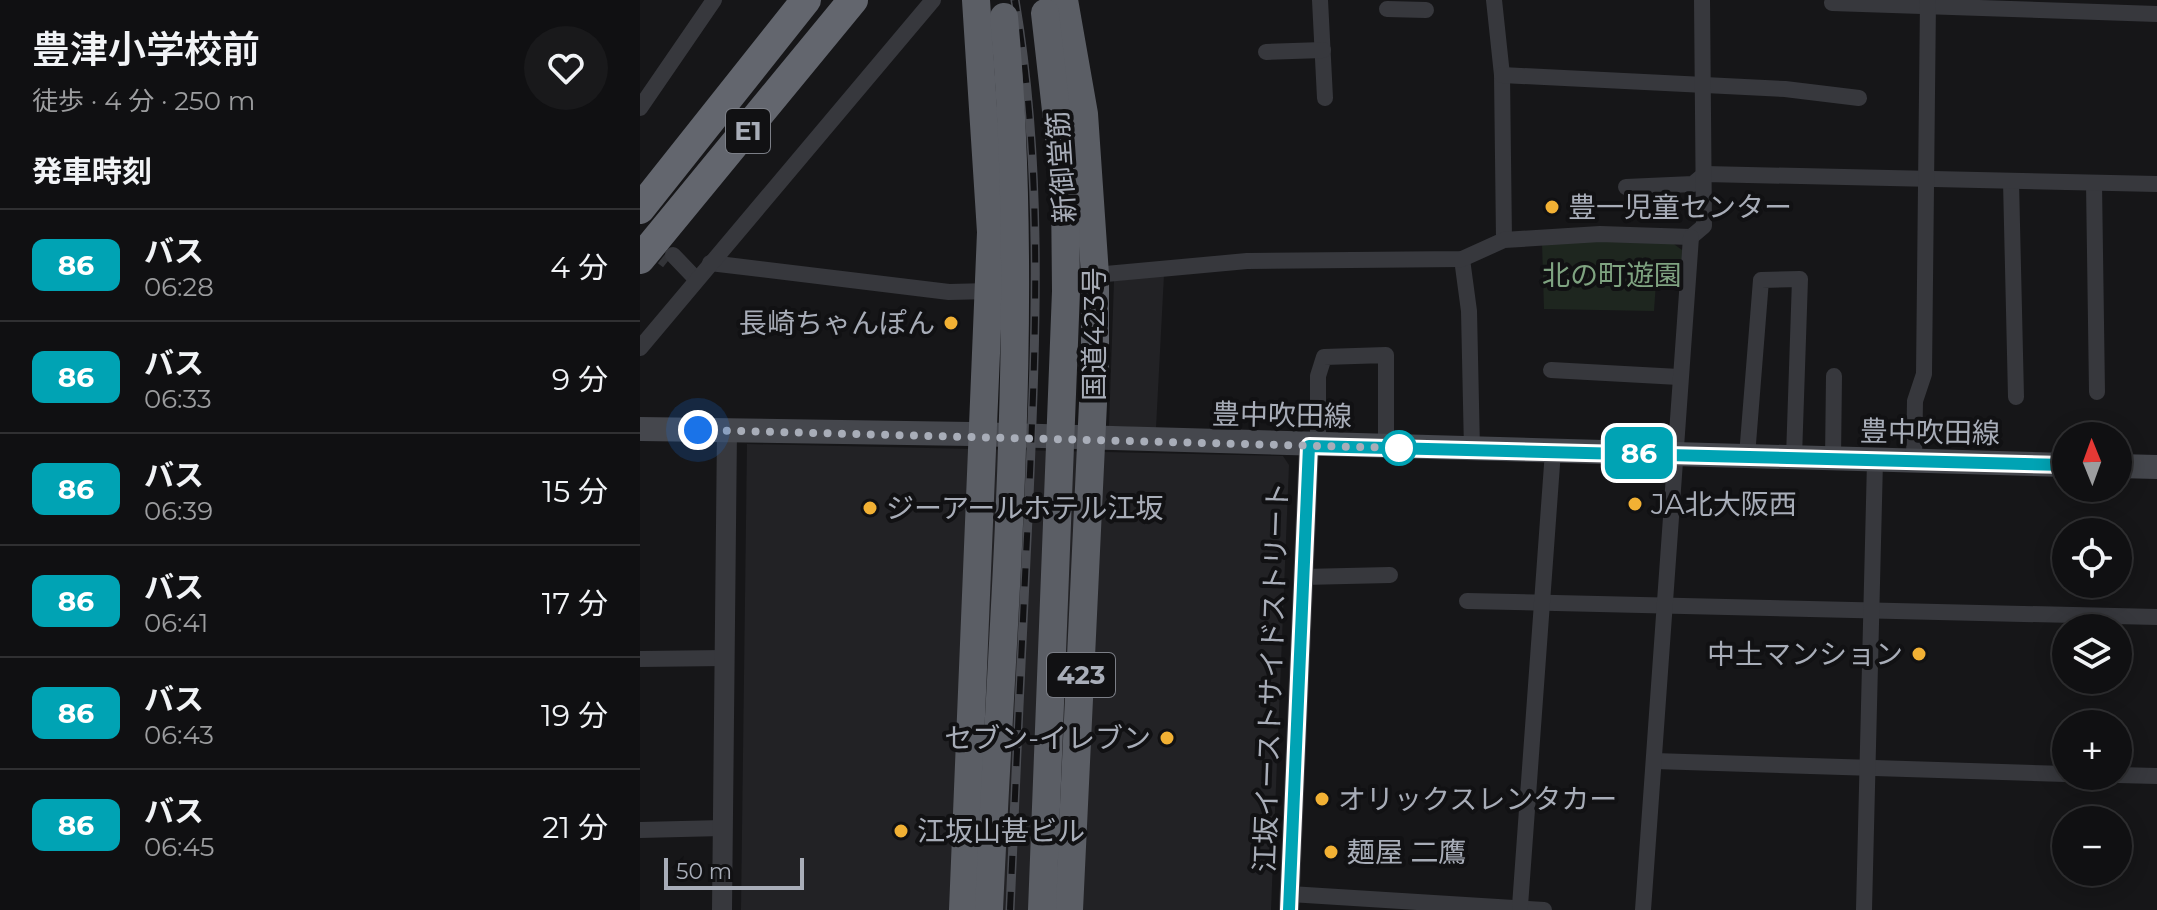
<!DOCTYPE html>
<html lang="ja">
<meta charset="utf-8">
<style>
body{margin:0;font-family:Montserrat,"Noto Sans JP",sans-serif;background:#19191b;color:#f1f3f6;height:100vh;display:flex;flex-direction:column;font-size:30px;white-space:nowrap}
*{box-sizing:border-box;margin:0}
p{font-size:26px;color:#9c9d9f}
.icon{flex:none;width:44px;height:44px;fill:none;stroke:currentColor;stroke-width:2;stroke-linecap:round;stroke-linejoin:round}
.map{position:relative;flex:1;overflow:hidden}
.sheet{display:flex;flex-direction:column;background:#101012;width:640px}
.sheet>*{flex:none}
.badge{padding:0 16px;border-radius:12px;font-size:28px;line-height:52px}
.needle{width:52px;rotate:359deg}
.fabs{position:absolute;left:1412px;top:422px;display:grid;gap:16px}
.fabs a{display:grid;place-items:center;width:80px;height:80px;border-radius:50%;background:#101012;box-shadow:0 4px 20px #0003,0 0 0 2px #303032;font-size:40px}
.scale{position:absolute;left:24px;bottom:20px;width:140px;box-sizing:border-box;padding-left:8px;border:4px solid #a8adb8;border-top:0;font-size:22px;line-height:28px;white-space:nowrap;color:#a8adb8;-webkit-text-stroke:6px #111113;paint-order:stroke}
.you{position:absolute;width:40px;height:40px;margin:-20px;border:6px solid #fff;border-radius:50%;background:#1a73e8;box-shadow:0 0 0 12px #1a73e833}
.map>.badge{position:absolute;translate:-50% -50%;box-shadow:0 0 0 4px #fff}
h2{padding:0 32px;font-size:30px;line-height:72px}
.round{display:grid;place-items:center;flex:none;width:84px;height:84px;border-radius:42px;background:#19191b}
.headline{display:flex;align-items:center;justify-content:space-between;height:136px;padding:0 32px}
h1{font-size:38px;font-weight:600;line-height:60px}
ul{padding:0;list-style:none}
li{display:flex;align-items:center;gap:24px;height:112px;padding:0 32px;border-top:2px solid #303032}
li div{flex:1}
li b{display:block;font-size:30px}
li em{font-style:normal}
li .badge{min-width:88px;font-weight:700;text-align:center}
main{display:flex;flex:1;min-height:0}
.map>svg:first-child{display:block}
.built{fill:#222225}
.green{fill:#1e261f}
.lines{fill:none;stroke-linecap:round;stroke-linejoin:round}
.minor-tunnel{stroke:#333438;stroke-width:16;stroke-dasharray:16 8;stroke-linecap:butt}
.minor{stroke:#37383d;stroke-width:16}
.tertiary{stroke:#37383d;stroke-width:20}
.secondary{stroke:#45474d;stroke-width:24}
.trunk{stroke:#5b5e65;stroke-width:28}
.motorway{stroke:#63666e;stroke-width:30}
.rail-casing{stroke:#4a4c52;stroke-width:9}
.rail{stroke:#111113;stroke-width:6;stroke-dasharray:18;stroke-linecap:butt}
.trunk-bridge{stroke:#5b5e65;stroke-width:28}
.line-casing{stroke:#fff;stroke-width:18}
.line{stroke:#00a3b4;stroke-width:12}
.walk{stroke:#a8adb8;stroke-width:8;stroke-dasharray:0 14.4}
.poi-dot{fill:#f2b134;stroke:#111113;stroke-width:3}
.stop-dot{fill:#fff;stroke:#00a3b4;stroke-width:4}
.labels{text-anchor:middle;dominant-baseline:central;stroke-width:8;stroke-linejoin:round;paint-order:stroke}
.shield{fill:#111113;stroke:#7b7e86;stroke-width:2}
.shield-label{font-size:26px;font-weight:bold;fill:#a8adb8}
.street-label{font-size:28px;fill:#a8adb8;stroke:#111113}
.poi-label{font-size:28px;fill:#a8adb8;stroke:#111113;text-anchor:start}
.park-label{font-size:28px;fill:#7fa381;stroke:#111113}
</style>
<main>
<section class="sheet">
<div class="headline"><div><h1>豊津小学校前</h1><p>徒歩 · 4 分 · 250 m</p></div><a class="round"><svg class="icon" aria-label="heart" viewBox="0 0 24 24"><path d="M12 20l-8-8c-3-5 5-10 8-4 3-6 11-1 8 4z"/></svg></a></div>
<h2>発車時刻</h2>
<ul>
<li><span class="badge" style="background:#00a3b4;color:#fff">86</span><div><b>バス</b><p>06:28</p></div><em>4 分</em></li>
<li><span class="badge" style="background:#00a3b4;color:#fff">86</span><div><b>バス</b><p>06:33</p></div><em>9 分</em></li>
<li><span class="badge" style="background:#00a3b4;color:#fff">86</span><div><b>バス</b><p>06:39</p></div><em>15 分</em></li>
<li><span class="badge" style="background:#00a3b4;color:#fff">86</span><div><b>バス</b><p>06:41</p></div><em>17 分</em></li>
<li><span class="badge" style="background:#00a3b4;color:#fff">86</span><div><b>バス</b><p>06:43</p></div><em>19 分</em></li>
<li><span class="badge" style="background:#00a3b4;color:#fff">86</span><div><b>バス</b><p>06:45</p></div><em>21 分</em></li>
</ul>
</section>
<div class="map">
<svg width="1517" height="910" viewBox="0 0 1517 910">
<rect width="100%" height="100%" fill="#161618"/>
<!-- built -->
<g class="built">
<polygon points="524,275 516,428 469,426 474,281"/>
<polygon points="107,444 643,456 649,465 631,910 101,910"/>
</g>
<!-- green -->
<polygon class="green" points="960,239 1031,242 1042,250 1041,284 1016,283 1014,311 904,309 902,243"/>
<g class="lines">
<!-- minor-tunnel -->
<polyline class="minor-tunnel" points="4,242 28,261"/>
<!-- minor -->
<g class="minor">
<polyline points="680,0 685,98"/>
<polyline points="854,0 862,75 864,240"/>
<polyline points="1192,3 1517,14"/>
<polyline points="747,9 786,10"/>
<polyline points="626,52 683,50"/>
<polyline points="862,75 1145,89 1219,98"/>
<polyline points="0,108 74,0"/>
<polyline points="1371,181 1376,397"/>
<polyline points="1454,183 1457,392"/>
<polyline points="986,187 1053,184 1065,174 1517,184"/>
<polyline points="33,255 56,279"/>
<polyline points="822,259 829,311 832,450"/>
<polyline points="70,263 309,292 350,291"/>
<polyline points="455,275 607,261 822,259 864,240 960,234 1051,237 1064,226 1062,0"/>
<polyline points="0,348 293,0"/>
<polyline points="911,370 1039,377"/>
<polyline points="678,446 678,376 684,357 746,355 746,448"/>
<polyline points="1107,456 1121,280 1160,279 1154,457"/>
<polyline points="1193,459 1194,376"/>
<polyline points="1274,462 1275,401 1284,374 1288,0"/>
<polyline points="663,577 750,575"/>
<polyline points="827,601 1517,617"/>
<polyline points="0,659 85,658"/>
<polyline points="1014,761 1426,774"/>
<polyline points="1478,775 1517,776"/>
<polyline points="0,830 83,828"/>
<polyline points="650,894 904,910"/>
<polyline points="880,906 913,451"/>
<polyline points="1003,910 1051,237"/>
<polyline points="1224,910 1235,461"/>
</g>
<!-- tertiary -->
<g class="tertiary">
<polyline points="82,910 87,430"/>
<polyline points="649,910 669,446"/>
</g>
<!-- secondary -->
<g class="secondary">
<polyline points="0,429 331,434 1426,465"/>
<polyline points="1478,466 1517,467"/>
</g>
<!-- trunk -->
<g class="trunk">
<polyline points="424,0 444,114 455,275 455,361 429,910"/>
<polyline points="323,910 351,232 336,0"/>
</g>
<!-- motorway -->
<g class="motorway">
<polyline points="0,209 166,0"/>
<polyline points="0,259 213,0"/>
</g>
<!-- rail casing -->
<g class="rail-casing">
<path id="rail" d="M370,910C376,772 382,635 389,497C396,330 403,165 375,0"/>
</g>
<!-- rail -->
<use href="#rail" class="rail"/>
<!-- trunk-bridge -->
<g class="trunk-bridge">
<path d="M349,910C362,615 391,311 364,17"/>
<polyline points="402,910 426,291 425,190 405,13"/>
</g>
</g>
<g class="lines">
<!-- line casing -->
<g class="line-casing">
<polyline id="line" points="649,910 669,446 1426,465"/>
</g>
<!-- line -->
<use href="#line" class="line"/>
<!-- walk -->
<polyline class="walk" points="58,430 759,448"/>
</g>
<!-- markers -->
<g class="poi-dot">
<circle cx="912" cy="207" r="8"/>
<circle cx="311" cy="323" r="8"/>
<circle cx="995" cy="504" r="8"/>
<circle cx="230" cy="508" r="8"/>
<circle cx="1279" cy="654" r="8"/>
<circle cx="527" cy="738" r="8"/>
<circle cx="682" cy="799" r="8"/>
<circle cx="261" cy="831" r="8"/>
<circle cx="691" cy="852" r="8"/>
</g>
<circle class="stop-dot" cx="759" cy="448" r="16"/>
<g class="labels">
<!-- shield labels -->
<g class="shield">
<rect x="86" y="109" width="44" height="44" rx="6"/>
<rect x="407" y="653" width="68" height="44" rx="6"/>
</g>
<g class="shield-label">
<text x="108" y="131">E1</text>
<text x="441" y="675">423</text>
</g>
<!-- street labels -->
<g class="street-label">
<text transform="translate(421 167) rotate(-94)">新御堂筋</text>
<text transform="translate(454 334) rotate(-90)">国道423号</text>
<text transform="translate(642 415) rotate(1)">豊中吹田線</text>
<text transform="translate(1290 432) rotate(1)">豊中吹田線</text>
<text transform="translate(631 677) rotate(-88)">江坂イーストサイドストリート</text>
</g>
<!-- poi labels -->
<g class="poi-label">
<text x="928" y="207">豊一児童センター</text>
<text x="295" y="323" text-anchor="end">長崎ちゃんぽん</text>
<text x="1011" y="504">JA北大阪西</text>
<text x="246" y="508">ジーアールホテル江坂</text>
<text x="1263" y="654" text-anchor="end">中土マンション</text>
<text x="511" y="738" text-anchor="end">セブン-イレブン</text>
<text x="698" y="799">オリックスレンタカー</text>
<text x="277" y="831">江坂山甚ビル</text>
<text x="707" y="852">麺屋 二鷹</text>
</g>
<!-- park labels -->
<g class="park-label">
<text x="972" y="275">北の町遊園</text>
</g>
</g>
</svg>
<div class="fabs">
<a><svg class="needle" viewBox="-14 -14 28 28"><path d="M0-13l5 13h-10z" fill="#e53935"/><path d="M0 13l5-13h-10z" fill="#9c9d9f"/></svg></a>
<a><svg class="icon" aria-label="locate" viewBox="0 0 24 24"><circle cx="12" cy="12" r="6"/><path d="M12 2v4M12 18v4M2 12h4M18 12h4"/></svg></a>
<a><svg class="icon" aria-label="layers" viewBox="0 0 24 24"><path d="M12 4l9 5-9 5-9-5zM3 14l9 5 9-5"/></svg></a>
<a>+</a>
<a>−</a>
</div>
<div class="scale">50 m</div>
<div class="you" style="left:58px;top:430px"></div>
<b class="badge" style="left:999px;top:453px;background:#00a3b4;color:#fff">86</b>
</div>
</main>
